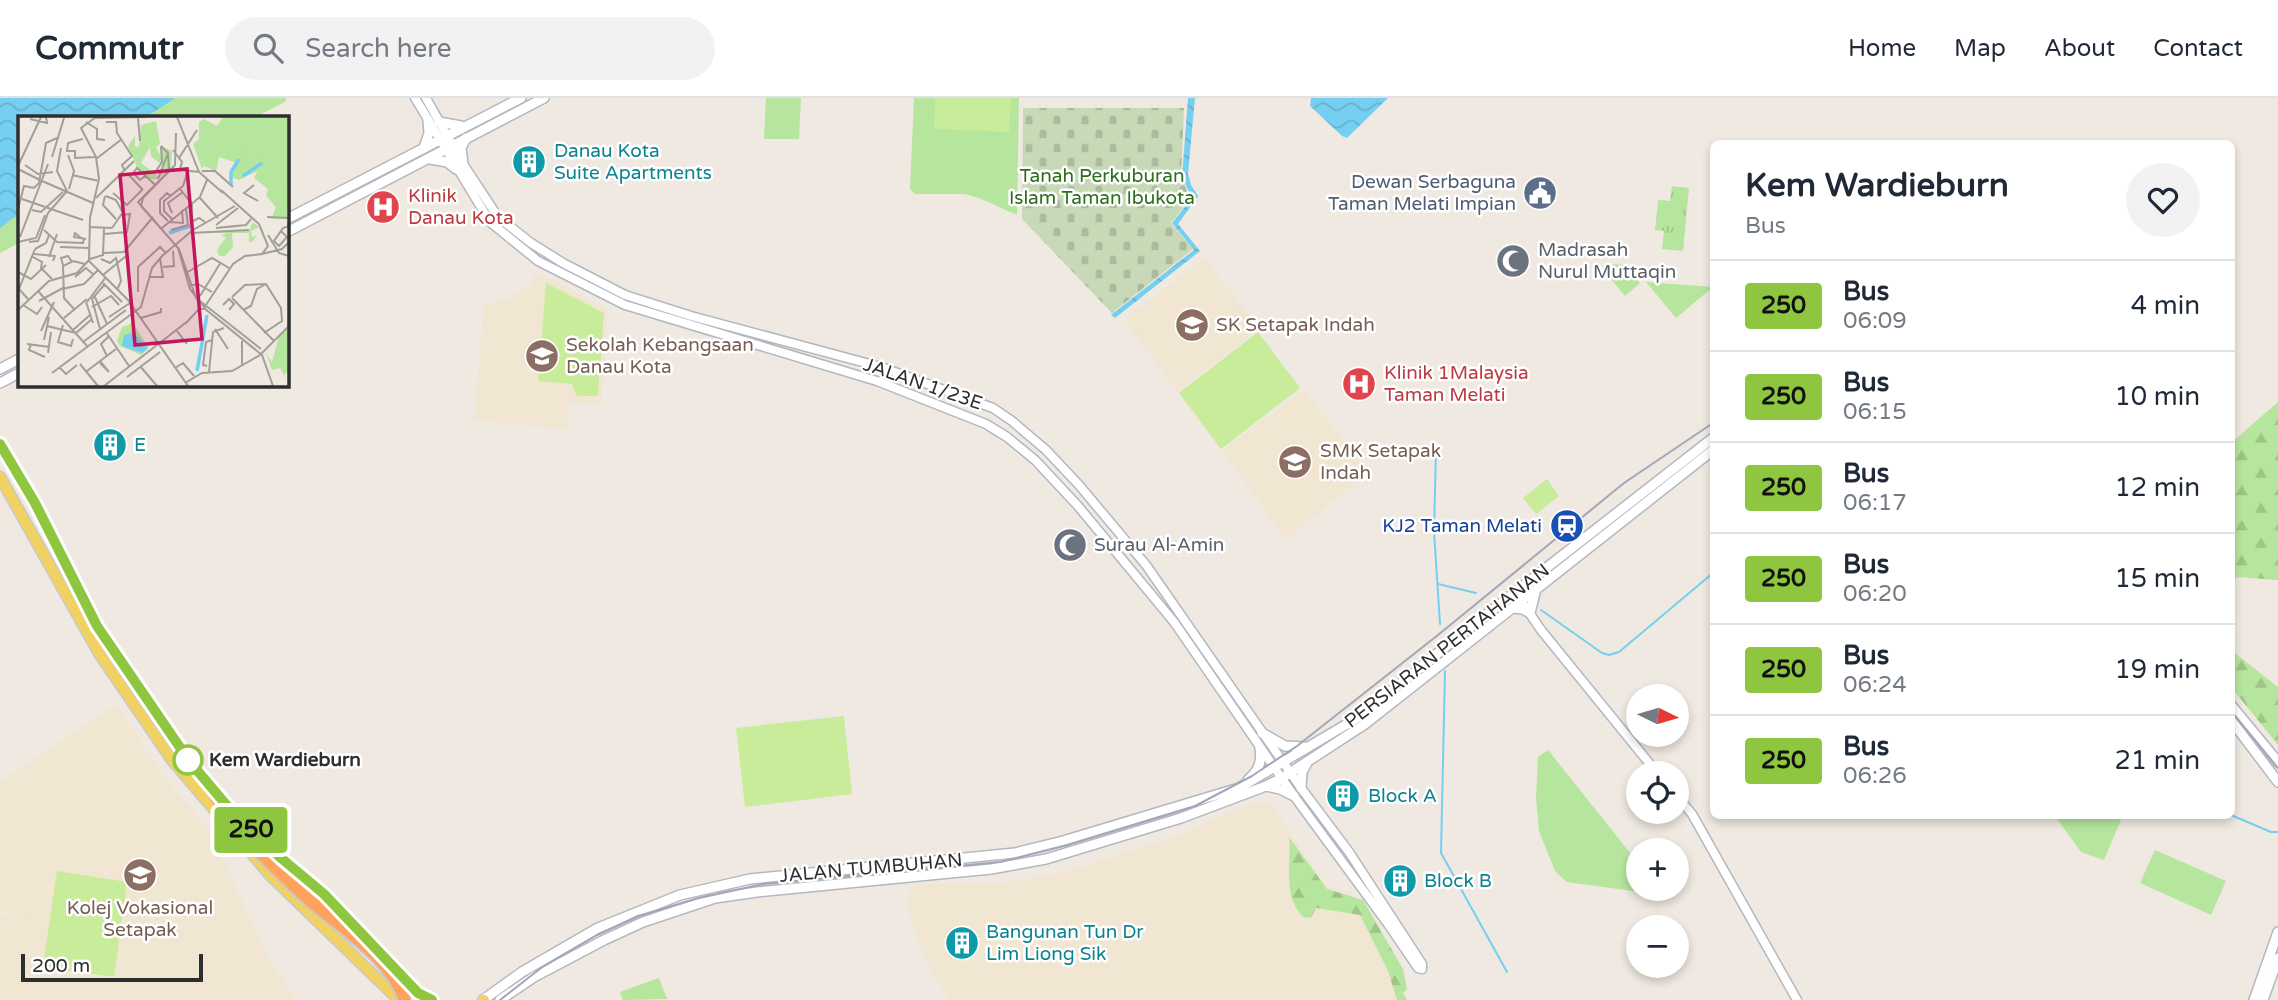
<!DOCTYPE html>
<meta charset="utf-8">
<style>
body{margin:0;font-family:"Varela Round",sans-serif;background:#f2f2f3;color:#1f2937;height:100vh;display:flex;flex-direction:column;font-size:26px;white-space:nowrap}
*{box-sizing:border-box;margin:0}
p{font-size:23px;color:#747a83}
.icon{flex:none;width:38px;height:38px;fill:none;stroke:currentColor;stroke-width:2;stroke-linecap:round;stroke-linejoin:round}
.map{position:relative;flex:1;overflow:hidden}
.sheet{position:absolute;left:1710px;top:42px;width:525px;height:679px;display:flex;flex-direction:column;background:#fff;border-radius:10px;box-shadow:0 4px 10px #0003}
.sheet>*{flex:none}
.badge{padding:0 14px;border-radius:5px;font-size:24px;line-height:46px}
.needle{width:46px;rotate:95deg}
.tools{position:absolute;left:1626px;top:586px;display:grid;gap:14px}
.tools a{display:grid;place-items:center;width:63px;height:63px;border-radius:50%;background:#fff;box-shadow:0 4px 10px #0003;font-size:35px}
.scale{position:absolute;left:21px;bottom:18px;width:182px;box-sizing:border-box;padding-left:7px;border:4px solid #2e2e2e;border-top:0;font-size:19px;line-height:24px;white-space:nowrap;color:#2e2e2e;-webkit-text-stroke:5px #fff;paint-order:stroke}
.map>.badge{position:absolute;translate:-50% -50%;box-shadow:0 0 0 4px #fff}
.round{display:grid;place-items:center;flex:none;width:74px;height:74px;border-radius:37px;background:#f2f2f3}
.overview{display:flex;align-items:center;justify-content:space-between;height:119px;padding:0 35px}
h1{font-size:33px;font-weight:700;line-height:52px}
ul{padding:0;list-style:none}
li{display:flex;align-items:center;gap:21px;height:91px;padding:0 35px;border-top:2px solid #e0e1e3}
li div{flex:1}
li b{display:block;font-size:26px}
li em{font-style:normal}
li .badge{min-width:77px;font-weight:700;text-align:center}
header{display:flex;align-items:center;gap:42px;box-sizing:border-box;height:98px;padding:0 35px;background:#fff;border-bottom:2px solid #e0e1e3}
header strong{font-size:33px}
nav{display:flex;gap:38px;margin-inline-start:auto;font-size:24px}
.search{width:490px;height:63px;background:#f2f2f3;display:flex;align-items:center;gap:18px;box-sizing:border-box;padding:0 24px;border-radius:38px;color:#747a83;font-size:26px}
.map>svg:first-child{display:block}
.education{fill:#f0e6d1}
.grass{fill:url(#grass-tufts)}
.forest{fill:url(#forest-firs)}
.cemetery{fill:url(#cemetery-stones)}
.park{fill:#b6e59e}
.pitch{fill:#c9ec9a}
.water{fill:url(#water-waves)}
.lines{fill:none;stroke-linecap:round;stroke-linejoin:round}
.stream{stroke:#75cff0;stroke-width:2}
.tertiary-casing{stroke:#b4b7c1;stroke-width:11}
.secondary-casing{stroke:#b4b7c1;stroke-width:12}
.primary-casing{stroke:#c9c9c9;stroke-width:13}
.motorway-casing{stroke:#c9c9c9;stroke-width:16}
.tertiary{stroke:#fff;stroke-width:8}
.secondary{stroke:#fff;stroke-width:9}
.primary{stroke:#f2d163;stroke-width:10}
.motorway{stroke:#ffa35c;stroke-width:12}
.tram{stroke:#a3a6b8;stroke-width:2}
.motorway-bridge-casing{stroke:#c9c9c9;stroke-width:16;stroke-linecap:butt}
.motorway-bridge{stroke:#ffa35c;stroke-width:12}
.line-casing{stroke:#fff;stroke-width:16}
.line{stroke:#8ec63f;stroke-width:10}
.stop-dot{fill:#fff;stroke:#8ec63f;stroke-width:3.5}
.labels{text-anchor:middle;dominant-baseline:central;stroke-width:5;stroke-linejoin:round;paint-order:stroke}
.culture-label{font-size:19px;fill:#0d838f;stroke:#fff;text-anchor:start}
.park-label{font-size:19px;fill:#2c6e1b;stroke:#fff}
.service-label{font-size:19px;fill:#4e5e75;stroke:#fff;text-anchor:end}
.health-label{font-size:19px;fill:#be3a42;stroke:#fff;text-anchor:start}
.worship-label{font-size:19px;fill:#5b616d;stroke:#fff;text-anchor:start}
.education-label{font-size:19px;fill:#785e54;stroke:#fff;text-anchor:start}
.street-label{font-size:19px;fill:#2e2e2e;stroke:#fff}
.transit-label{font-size:19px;fill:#164399;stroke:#fff;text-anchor:end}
.stop-label{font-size:19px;font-weight:bold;fill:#2e2e2e;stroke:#fff;text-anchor:start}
.inset-river{fill:none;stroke:#75cff0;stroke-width:3.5}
.inset-road{fill:none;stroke:#a29e99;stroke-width:2}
.view{fill:#c2185b;fill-opacity:0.15;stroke:#c2185b;stroke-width:3.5}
.inset-edge{fill:none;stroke:#2e2e2e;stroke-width:3.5}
</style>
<header>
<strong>Commutr</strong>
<div class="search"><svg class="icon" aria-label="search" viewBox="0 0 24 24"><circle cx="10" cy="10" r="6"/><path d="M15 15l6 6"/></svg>Search here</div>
<nav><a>Home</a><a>Map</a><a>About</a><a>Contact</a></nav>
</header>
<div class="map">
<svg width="2278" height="902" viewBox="0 0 2278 902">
<defs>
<pattern id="grass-tufts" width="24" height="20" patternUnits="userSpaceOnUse" patternTransform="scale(1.75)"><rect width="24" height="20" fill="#b6e59e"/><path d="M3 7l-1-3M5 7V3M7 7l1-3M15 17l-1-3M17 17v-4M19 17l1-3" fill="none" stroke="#9dc588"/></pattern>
<pattern id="forest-firs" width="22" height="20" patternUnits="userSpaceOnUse" patternTransform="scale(1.75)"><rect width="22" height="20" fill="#b6e59e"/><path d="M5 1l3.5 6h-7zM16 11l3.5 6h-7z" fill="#9dc588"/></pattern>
<pattern id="cemetery-stones" width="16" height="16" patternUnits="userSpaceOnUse" patternTransform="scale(1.75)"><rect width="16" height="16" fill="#c8d9b8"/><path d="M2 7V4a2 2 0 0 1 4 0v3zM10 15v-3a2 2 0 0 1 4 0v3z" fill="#acbb9e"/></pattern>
<pattern id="water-waves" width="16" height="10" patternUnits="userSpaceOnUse" patternTransform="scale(1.75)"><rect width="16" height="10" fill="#75cff0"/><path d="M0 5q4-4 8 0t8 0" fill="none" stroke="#66b2ce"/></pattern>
</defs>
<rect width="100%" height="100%" fill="#efe9e1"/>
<!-- education -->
<g class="education">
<polygon points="1204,160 1259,231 1178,293 1124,222"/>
<polygon points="539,175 608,211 601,307 569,304 567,331 474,322 484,206 490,202 490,207 511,199 532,186 533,177"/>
<polygon points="1304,292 1368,375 1286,441 1222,352"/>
<polygon points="116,606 166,681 212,735 265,855 297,902 0,902 0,816 26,817 0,813 0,684"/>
<polygon points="1254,703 1271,707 1328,789 1353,795 1390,871 1399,902 949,902 927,866 905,803 915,785 997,786 1061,775 1177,738"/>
</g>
<!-- grass -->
<polygon class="grass" points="1672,88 1689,90 1683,153 1662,151 1664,133 1655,132 1658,102 1670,103"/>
<!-- forest -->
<g class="forest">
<polygon points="2278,304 2278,482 2237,479 2231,485 2231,345"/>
<polygon points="2231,552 2278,589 2278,647 2231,589"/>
<path d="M1289,739L1327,791L1363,802L1403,871L1407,891L1403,895L1407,902H1397L1388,873L1360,817L1316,810L1311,820L1303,819C1282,797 1292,765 1289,739Z"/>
</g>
<!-- cemetery -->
<polygon class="cemetery" points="1023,10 1184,10 1181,77 1190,101 1171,125 1193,151 1112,215 1022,121"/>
<!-- park -->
<g class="park">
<polygon points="0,0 286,0 285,4 255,19 19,19 19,145 0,155"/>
<polygon points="766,0 801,0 799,41 764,41"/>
<polygon points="914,0 1019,0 1017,117 979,100 965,96 915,96 910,91"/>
<polygon points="1613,166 1624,167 1640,185 1625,198 1611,181"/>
<polygon points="1646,184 1713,189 1676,220"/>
<polygon points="1548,652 1631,756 1638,768 1638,791 1651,791 1654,796 1567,784 1555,773 1539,733 1536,701 1538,659"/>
<polygon points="2055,718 2109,718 2121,722 2104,762 2081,754"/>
<polygon points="2155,752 2226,783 2211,817 2140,785"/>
<polygon points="659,880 667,901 623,902 620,894"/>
</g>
<!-- pitch -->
<g class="pitch">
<polygon points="935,0 1011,0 1009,34 934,31"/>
<polygon points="546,185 604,215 598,298 577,298 572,286 538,283"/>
<polygon points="1258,234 1300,290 1221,351 1179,295"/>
<polygon points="1547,381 1559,398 1536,416 1523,400"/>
<polygon points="844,618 852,696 745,709 736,630"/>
<polygon points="57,773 127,784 114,879 43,869"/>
</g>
<!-- water -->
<g class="water">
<polygon points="0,0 173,0 174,1 146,19 19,19 19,116 0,130"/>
<polygon points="1188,0 1195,0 1188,76 1191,87 1198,98 1178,126 1200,153 1115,220 1111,217 1194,152 1172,125 1192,100 1182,79"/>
<polygon points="1311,0 1388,0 1347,40 1342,38 1310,8"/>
</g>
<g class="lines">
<!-- stream -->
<g class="stream">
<polyline points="1436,352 1434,433 1440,526"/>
<polyline points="1438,486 1476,495"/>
<polyline points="1541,512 1602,555 1609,557 1619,554 1713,475"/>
<polyline points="1445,573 1441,755 1507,874"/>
<polyline points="2231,717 2271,734 2278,734"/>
</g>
<!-- tertiary casing -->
<g class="tertiary-casing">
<g id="tertiary">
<polyline points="415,0 490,124 538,163 625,207 877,283 986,326 1007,339 1035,362 1078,408 1174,524 1294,698 1388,826 1418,870 1422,871 1422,866 1349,754 1301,690 1146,467 1079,387 1046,352 1012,323 993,310 881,269 691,218 625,197 563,165 531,145 498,119 463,66 426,0"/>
<polyline points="1516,495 1541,532 1658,676"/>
<polyline points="1676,697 1692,716 1797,902"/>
</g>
</g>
<!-- secondary casing -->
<g class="secondary-casing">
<g id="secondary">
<polyline points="439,24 461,28"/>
<polyline points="424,50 429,35 428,22"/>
<polyline points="430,61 447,64 456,71"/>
<polyline points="463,66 461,50 466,40"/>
<polyline points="287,121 521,0"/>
<polyline points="287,134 544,0"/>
<polyline points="0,271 19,261"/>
<polyline points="0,285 19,275"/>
<polyline points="1512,510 1523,511 1530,515 1535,495"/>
<polyline points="2231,607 2278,664"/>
<polyline points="2231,622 2278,684"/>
<polyline points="1262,635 1285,648 1305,649"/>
<path d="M1248,682C1259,672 1262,664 1260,650"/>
<polyline points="1266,688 1280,691 1294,698"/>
<polyline points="1301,690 1302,674 1308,663"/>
<polyline points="483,902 522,874 598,830 680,797 750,781 1015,755 1063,743 1239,690 1364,616 1454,542 1713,340"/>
<polyline points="500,902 534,879 604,842 643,824 715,800 757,794 991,771 1046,761 1181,720 1266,688 1282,680 1365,626 1713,352"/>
<polyline points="2254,902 2278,834"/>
<polyline points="2263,902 2278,860"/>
</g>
</g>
<!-- primary casing -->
<g class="primary-casing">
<g id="primary">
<polyline points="0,346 35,405 97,528 190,665 214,694"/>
<polyline points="0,379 99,555 172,662 270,777 399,902"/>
<polyline points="231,712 259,741 324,796 372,847"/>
<polyline points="387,863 425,902"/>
<polyline points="483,902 484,902"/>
</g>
</g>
<!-- motorway casing -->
<g class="motorway-casing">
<polyline id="motorway" points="209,689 224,712 251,745"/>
</g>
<!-- tertiary -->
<use href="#tertiary" class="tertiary"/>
<!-- secondary -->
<use href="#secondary" class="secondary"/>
<!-- primary -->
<use href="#primary" class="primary"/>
<!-- motorway -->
<use href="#motorway" class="motorway"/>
<!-- tram -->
<g class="tram">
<polyline points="2231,613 2278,670"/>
<polyline points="500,902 541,870 597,837 638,818 699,800 764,786 1000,764 1067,747 1195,708 1252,678 1297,648 1438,537 1624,385 1713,325"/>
</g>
<!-- motorway-bridge casing -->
<g class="motorway-bridge-casing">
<path id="motorway-bridge" d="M251,745C271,765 291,786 313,805C345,832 392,861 405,902"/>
</g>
<!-- motorway-bridge -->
<use href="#motorway-bridge" class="motorway-bridge"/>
</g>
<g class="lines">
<!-- line casing -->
<g class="line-casing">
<polyline id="line" points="0,346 35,405 97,528 190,664 234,716 281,760 324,796 418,895 432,902"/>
</g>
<!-- line -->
<use href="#line" class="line"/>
</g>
<!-- icons -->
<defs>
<g id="building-disc" transform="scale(1.75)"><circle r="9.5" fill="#0f9aa8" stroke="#fff"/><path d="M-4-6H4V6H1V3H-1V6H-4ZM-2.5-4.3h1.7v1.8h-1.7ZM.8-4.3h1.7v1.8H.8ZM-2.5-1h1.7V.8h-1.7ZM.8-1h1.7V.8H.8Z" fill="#fff"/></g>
<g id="civic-disc" transform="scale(1.75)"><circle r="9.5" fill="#5c6f8a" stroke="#fff"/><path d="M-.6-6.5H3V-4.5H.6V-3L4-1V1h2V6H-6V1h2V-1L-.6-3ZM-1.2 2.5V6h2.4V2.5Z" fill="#fff"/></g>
<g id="hospital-disc" transform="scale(1.75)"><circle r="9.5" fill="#e0444e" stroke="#fff"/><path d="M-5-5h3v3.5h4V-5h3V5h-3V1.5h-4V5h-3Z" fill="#fff"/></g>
<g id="mosque-disc" transform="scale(1.75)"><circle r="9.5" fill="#6b7280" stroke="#fff"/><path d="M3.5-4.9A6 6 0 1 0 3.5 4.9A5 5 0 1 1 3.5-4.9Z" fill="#fff"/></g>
<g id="school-disc" transform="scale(1.75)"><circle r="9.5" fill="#8d6e63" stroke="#fff"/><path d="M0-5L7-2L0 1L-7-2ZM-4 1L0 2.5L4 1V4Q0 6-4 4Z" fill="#fff"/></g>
<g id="station-disc" transform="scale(1.75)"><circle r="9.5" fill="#1a4fb4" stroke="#fff"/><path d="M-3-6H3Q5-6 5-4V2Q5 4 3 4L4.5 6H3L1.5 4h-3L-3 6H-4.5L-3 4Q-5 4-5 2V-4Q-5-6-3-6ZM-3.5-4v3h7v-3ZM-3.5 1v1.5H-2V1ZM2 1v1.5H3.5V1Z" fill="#fff"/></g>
</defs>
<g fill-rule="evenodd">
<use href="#building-disc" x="529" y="64"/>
<use href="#civic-disc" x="1540" y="95"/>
<use href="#hospital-disc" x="383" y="109"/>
<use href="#mosque-disc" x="1513" y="163"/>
<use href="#school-disc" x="1192" y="227"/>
<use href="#school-disc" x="542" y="258"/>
<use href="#hospital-disc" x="1359" y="286"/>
<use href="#building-disc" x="110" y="347"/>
<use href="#school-disc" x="1295" y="364"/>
<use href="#station-disc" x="1567" y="428"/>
<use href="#mosque-disc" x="1070" y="447"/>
<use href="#building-disc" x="1343" y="698"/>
<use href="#school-disc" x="140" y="777"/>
<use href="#building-disc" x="1400" y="783"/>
<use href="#building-disc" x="962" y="845"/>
</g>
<!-- markers -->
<circle class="stop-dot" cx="188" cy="662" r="14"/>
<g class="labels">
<!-- culture labels -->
<g class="culture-label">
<text x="554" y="53">Danau Kota<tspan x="554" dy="22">Suite Apartments</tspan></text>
<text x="134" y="347">E</text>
<text x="1368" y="698">Block A</text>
<text x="1424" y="783">Block B</text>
<text x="986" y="834">Bangunan Tun Dr<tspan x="986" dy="22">Lim Liong Sik</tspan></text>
</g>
<!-- park labels -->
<g class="park-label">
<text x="1102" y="78">Tanah Perkuburan<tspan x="1102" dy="22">Islam Taman Ibukota</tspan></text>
</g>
<!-- service labels -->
<g class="service-label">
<text x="1516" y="84">Dewan Serbaguna<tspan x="1516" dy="22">Taman Melati Impian</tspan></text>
</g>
<!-- health labels -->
<g class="health-label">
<text x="408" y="98">Klinik<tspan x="408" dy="22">Danau Kota</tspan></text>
<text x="1384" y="275">Klinik 1Malaysia<tspan x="1384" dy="22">Taman Melati</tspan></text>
</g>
<!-- worship labels -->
<g class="worship-label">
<text x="1538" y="152">Madrasah<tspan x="1538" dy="22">Nurul Muttaqin</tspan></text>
<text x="1094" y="447">Surau Al-Amin</text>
</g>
<!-- education labels -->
<g class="education-label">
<text x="1216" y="227">SK Setapak Indah</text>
<text x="566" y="247">Sekolah Kebangsaan<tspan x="566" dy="22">Danau Kota</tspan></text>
<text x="1320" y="353">SMK Setapak<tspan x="1320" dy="22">Indah</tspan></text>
<text x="140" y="810" text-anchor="middle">Kolej Vokasional<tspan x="140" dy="22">Setapak</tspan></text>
</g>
<!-- street labels -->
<g class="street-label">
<text transform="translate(923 286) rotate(19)">JALAN 1/23E</text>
<text transform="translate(1447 548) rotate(-38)">PERSIARAN PERTAHANAN</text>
<text transform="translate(871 770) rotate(-5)">JALAN TUMBUHAN</text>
</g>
<!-- transit labels -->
<g class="transit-label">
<text x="1542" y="428">KJ2 Taman Melati</text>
</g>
<!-- stop labels -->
<g class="stop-label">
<text x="209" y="662">Kem Wardieburn</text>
</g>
</g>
<!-- overview -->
<g transform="translate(18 18)">
<rect width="271" height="271" fill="#efe9e1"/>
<path d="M205,1H271L269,101L254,103L249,99L254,101L258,91L248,80L250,73L236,62L240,54L221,64L213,61L219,47L201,41L198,55L186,50L184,53L175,28L181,23V6L186,3L199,10ZM138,5L142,28L138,31L143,41L142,30L154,35L153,51L140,63H132L119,51L110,30L117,20V30L121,31L123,9ZM132,31L133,40L144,49L141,61L123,47ZM235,106L241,111L233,115L234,121L239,119L235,125L233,126H223H231V117H214L215,131L207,140H201L199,134L208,121L203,119L210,117H178L164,128L179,116L231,115ZM270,213L271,257H267L268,263L262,252L254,254L248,237L254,246L261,220Z" fill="#b6e59e" fill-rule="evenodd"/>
<path d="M229,33L246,46V54L232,58L216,43ZM115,207L131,232L123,239L102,230L99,225L104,211Z" fill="#b6e59e"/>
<path d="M116,216L130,232L124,237L104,230L106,219Z" fill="#75cff0"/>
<path class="inset-river" d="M225,60L244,47M213,69V56L221,43M151,117L172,110M179,255L189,199"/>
<path class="inset-road" d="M159,1L181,56L205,77M76,2L128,1M120,2L122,25M12,3L29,7L28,1M68,6L79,13V23L87,24M88,6H98L99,17L114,40L104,49L107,55M158,17L157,49L125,82L123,90L161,133L178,182L243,233M65,23L50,27L49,35H57V42L77,41M143,30L150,37L151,54M155,34L164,46L162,53M50,39L56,55L51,73M34,41L46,2M161,42L179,14M78,43L104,23M7,49L20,58L35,56M0,50L23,1M0,53L22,64M138,55L144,46L143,30M184,55H197L215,71M182,56L153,53L120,86L160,132L172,173L189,195M109,57L125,74M54,59L81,65M127,60L122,64L115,57L119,52L132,64L137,69M140,63L150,37M24,65L75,87M236,69L226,77L240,85M162,73L174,88L173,106L181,102L187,106M203,74L241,108L250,130L244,138L227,140L215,148L186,192L244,239L255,270M95,77L109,89L124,74M87,80L85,89L98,103M88,80L98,84L105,97M78,82L116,45M182,82L200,102M4,83L65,104M0,93L6,70L16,72L21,67L28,27L39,22M14,94L23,96L45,76M271,94V120M154,97L150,87L165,76M249,101L270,102M154,103L146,95V85L165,70L170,55M150,105L142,97V84L149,77L153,80M151,106L165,107L164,94M198,109L220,92M71,111L94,112M144,112L182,81L189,64M198,112L228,109L233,103M26,114L39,126L65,127L66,123M153,114L170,109L168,93M263,115L269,121L261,130L256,125L265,112L271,110M173,117L231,114M86,118L109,116L112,98L103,99L94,112M250,119L261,137L271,140M2,121L30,48M63,122L57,117L56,121L68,123M0,126L18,122L27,99M11,126L20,125L30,97L49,75L39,55L43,32M42,131L71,132M17,133L28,127L31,119M86,137L106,136L135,101M16,138L37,140L35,145M244,138L264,133L271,126M15,141L24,146L23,152L34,163M31,141L39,118M72,143L85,139L86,112M83,143L92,147L98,142L99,146M70,144L110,184L170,270M99,146L103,165L99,174M45,149L43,142L50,140L54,146M145,151L156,150L155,135M0,156L13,163L28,149M168,157L194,142L211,152M85,159L108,140M57,161L68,152L76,159M131,161H145L142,142M85,167L104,186M171,170L180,168L194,176M44,173L66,168L80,154M20,175L69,230M120,176V151L142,131L148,137M76,179L89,208M182,180L203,146M214,181L227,169L248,168L263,192L264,205L246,217M214,182L256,225M10,183L1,173L17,133M21,185L45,172M68,186L75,207M69,186L88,161M5,189L19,198L24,191M205,189L211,183L216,188L211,194M74,191L93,180L101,189M56,193L46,182L45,150L55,145L67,148M0,194L31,165L59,157L71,144L72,102L81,63L78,41L63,12L78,1M225,194L233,190L239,173L248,168M91,201L112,187M46,202L69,183M123,202L143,196V192M167,208L181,193H188M45,209L40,226L53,230L55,223M29,210L58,217M82,213L74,183L87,168M197,213L210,233M55,214L72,199M23,215L36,186M159,215L169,228L159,215M88,216L111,250M58,217L74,203M26,224L31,201M224,225V249M65,226L108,194M9,228L32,231M13,228L11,234L27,241M30,237L33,216M89,240L83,228L91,220M82,245L91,256L82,247M62,248L80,270M122,250L139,270M189,250L185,249L188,226L194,224M42,252L48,258L59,249M157,252L165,247L176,260M69,255L98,233M191,256L195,216L206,212M34,257L123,191L134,152L144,140L175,114L217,90M109,261L142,236M167,267L184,257L214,255L242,239L271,210M86,270L170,205"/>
<path class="view" d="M169,53L184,223L117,229L102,59Z"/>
<rect width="271" height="271" class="inset-edge"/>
</g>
</svg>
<div class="tools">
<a><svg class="needle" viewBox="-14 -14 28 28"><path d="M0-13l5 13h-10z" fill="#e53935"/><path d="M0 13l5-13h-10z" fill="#747a83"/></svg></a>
<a><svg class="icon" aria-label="locate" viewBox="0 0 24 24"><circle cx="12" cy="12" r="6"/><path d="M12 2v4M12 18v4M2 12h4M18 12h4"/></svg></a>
<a>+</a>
<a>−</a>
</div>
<div class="scale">200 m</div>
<b class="badge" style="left:251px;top:732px;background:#8ec63f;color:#111">250</b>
<section class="sheet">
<div class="overview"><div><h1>Kem Wardieburn</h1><p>Bus</p></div><a class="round"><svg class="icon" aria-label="heart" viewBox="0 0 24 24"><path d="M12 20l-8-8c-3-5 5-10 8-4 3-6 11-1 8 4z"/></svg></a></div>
<ul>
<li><span class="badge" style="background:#8ec63f;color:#111">250</span><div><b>Bus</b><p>06:09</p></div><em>4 min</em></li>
<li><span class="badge" style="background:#8ec63f;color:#111">250</span><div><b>Bus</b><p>06:15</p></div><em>10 min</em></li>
<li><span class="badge" style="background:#8ec63f;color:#111">250</span><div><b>Bus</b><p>06:17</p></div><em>12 min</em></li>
<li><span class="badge" style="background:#8ec63f;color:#111">250</span><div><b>Bus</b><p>06:20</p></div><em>15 min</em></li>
<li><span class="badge" style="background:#8ec63f;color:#111">250</span><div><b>Bus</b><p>06:24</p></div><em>19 min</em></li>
<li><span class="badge" style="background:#8ec63f;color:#111">250</span><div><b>Bus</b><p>06:26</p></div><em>21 min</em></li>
</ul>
</section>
</div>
